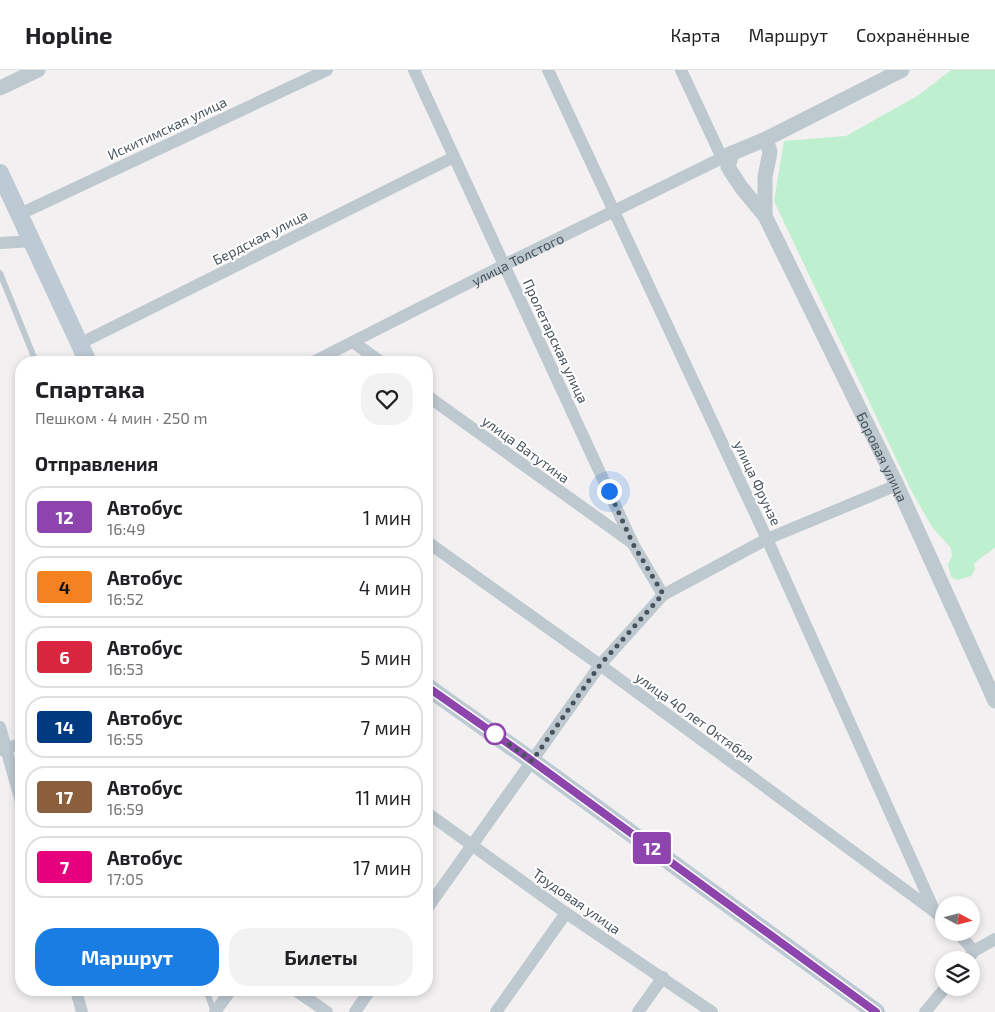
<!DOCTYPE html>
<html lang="ru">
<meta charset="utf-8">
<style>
body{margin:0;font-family:"Exo 2",sans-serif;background:#f2f2f2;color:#202124;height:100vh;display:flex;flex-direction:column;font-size:19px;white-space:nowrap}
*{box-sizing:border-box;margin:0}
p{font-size:16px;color:#757577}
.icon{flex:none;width:28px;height:28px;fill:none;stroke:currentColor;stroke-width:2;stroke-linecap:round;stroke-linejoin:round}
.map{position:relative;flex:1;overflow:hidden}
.drawer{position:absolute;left:15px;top:286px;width:418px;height:640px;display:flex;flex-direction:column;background:#fff;border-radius:20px;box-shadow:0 2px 8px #0003}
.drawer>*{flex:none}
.badge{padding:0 10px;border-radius:4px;font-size:18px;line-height:32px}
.needle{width:32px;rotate:97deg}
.tools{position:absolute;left:935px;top:826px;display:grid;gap:10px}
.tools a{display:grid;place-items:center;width:45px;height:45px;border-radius:50%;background:#fff;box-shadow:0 2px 8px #0003;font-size:25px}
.you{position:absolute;width:25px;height:25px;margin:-12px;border:4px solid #fff;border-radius:50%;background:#1a73e8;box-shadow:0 0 0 8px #1a73e833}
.map>.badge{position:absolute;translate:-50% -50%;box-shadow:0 0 0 2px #fff}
h2{padding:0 20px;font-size:19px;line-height:45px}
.round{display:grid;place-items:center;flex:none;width:52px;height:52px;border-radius:20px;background:#f2f2f2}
.head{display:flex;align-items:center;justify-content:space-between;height:85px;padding:0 20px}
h1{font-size:24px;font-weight:700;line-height:38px}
.primary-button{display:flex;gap:10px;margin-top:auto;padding:10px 20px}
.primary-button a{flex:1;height:58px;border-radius:20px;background:#197de3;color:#fff;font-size:20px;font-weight:700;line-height:58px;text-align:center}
.primary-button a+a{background:#f2f2f2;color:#202124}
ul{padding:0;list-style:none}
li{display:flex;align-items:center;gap:15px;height:62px;margin:0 10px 8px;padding:0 10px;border:2px solid #e0e0e0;border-radius:20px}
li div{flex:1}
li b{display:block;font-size:19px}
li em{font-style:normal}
li .badge{min-width:55px;font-weight:700;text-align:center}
header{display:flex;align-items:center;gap:30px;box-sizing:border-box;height:70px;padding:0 25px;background:#fff;border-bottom:1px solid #e0e0e0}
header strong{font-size:24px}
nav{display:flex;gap:28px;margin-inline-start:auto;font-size:18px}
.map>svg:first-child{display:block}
.green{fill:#beefce}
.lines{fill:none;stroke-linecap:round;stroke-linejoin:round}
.service{stroke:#bec8cf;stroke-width:6}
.minor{stroke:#bec8cf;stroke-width:12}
.tertiary{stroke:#bec8cf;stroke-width:15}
.secondary{stroke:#bdc9d3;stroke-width:18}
.line-casing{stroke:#fff;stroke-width:11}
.line{stroke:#8e44ad;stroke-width:8}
.walk{stroke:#48545d;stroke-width:5;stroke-dasharray:0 9}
.stop-dot{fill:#fff;stroke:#8e44ad;stroke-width:2.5}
.labels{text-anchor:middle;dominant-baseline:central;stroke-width:4;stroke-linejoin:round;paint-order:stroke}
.street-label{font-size:14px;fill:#48545d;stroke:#fff}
</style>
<header>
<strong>Hopline</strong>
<nav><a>Карта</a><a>Маршрут</a><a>Сохранённые</a></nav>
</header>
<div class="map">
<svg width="995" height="942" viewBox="0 0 995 942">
<rect width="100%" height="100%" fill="#f2f0f0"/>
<!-- green -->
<path class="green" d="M951,0H995V477C988,484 980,487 974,494L975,499L971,506L958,510L951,507L948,494L952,486L951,478L932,457L912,422L774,131L784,71L846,66L919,25Z"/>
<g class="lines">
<!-- service -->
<g class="service">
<polyline points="0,203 36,292"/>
<polyline points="206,920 214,942"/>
</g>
<!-- minor -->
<g class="minor">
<polyline points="414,0 633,474 663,525"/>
<polyline points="548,0 767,469 935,842"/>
<polyline points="20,144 327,0"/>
<polyline points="0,173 32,171"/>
<polyline points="353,272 381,292"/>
<polyline points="79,274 454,87"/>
<path id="s1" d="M313,292L504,195L722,88L681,0"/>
<polyline points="426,325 631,472"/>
<polyline points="426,471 600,595 935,842 944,850"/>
<polyline points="0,657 21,732"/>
<polyline points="0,680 21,674"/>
<polyline points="426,742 566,843 712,942"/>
<polyline points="426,840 600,595 663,525 767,469 897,415"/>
<polyline points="957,862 974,881"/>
<polyline points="967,890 974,881 995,869"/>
<polyline points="76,920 82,942"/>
<polyline points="295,920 327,942"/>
<polyline points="215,942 231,920"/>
<polyline points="355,942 370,920"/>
<polyline points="496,942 566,843"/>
<polyline points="638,942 663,907"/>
<polyline points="925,942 945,918"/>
</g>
<!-- tertiary -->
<g class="tertiary">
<polyline points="0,18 38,0"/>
<path id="s2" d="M732,83L728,97L741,117L765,146L897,415L995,631"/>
<polyline points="723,87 766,69 902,0"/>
<polyline points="765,146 765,107 770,82 766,69"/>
</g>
<!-- secondary -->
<g class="secondary">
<polyline points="0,103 88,292"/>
<polyline points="426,616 532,691 876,942"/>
</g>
</g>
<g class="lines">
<!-- line casing -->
<g class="line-casing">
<polyline id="line" points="426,616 520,682 876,942"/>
</g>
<!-- line -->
<use href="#line" class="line"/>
<!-- walk -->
<polyline class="walk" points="495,664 532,691 600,595 663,524 633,474 609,421"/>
</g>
<!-- markers -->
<circle class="stop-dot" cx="495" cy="664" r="10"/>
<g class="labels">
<!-- street labels -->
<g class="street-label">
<text transform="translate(167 58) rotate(-25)">Искитимская улица</text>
<text transform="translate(260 167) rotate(-27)">Бердская улица</text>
<text stroke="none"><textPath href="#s1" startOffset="229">улица Толстого</textPath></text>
<text transform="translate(556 271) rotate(65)">Пролетарская улица</text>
<text transform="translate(526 379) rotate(36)">улица Ватутина</text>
<text stroke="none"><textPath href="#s2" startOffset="344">Боровая улица</textPath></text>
<text transform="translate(758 413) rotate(65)">улица Фрунзе</text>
<text transform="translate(695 647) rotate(36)">улица 40 лет Октября</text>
<text transform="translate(577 831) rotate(35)">Трудовая улица</text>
</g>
</g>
</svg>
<div class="tools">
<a><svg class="needle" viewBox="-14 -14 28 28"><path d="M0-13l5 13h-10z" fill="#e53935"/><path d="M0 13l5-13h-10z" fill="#757577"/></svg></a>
<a><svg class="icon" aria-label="layers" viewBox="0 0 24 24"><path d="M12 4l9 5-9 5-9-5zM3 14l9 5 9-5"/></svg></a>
</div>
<div class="you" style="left:609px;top:421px"></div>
<b class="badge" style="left:652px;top:778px;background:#8e44ad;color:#fff">12</b>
<section class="drawer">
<div class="head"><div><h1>Спартака</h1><p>Пешком · 4 мин · 250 m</p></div><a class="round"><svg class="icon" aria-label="heart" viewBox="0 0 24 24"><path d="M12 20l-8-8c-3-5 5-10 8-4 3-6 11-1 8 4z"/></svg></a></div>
<h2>Отправления</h2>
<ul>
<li><span class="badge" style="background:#8e44ad;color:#fff">12</span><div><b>Автобус</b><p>16:49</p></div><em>1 мин</em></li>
<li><span class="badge" style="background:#f58220;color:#111">4</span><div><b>Автобус</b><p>16:52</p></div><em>4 мин</em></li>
<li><span class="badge" style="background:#d7263d;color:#fff">6</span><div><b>Автобус</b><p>16:53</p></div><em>5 мин</em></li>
<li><span class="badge" style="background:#003b80;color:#fff">14</span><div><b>Автобус</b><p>16:55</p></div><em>7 мин</em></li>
<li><span class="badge" style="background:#8b5e3c;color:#fff">17</span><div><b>Автобус</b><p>16:59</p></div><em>11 мин</em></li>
<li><span class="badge" style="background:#e6007e;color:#fff">7</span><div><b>Автобус</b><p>17:05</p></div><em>17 мин</em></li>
</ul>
<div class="primary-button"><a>Маршрут</a><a>Билеты</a></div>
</section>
</div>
